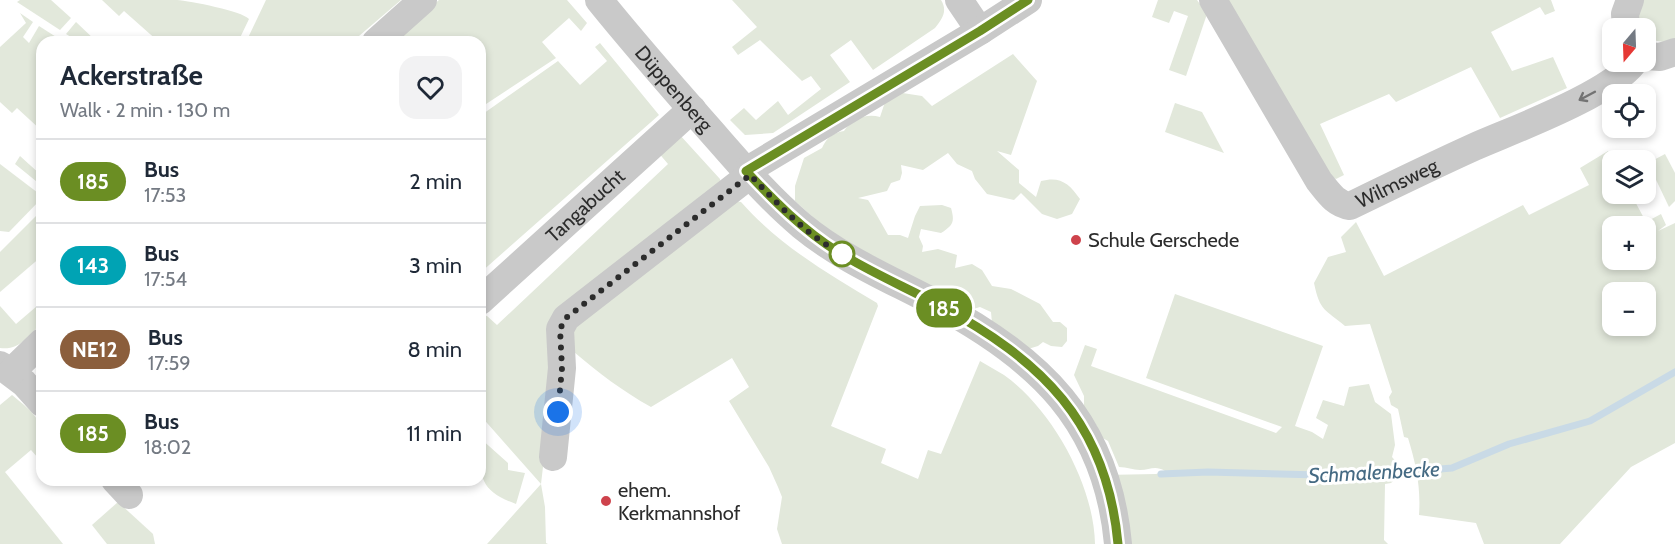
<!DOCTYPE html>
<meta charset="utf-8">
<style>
body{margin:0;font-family:Cabin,sans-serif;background:#f2f2f3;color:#1f2937;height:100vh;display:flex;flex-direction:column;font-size:22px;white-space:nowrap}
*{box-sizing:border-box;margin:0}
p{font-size:20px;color:#747a83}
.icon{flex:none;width:33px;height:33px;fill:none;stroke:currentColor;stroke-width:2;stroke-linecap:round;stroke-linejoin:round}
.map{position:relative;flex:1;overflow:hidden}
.side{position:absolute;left:36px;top:36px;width:450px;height:450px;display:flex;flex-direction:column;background:#fff;border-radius:18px;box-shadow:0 3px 9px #0003}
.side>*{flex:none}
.badge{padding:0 12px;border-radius:20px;font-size:21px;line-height:39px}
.needle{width:39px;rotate:199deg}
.tools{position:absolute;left:1602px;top:18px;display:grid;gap:12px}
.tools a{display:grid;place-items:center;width:54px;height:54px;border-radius:12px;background:#fff;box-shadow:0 3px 9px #0003;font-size:30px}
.you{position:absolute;width:30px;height:30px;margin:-15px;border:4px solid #fff;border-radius:50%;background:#1a73e8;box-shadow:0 0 0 9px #1a73e833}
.map>.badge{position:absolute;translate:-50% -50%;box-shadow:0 0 0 3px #fff}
.round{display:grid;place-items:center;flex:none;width:63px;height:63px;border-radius:18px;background:#f2f2f3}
.summary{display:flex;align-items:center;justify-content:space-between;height:102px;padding:0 24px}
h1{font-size:28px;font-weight:800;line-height:45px}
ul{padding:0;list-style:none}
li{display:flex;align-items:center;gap:18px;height:84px;padding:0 24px;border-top:2px solid #e0e1e3}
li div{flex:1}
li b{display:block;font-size:22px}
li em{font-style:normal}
li .badge{min-width:66px;font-weight:700;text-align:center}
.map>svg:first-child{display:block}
.green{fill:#e2e8db;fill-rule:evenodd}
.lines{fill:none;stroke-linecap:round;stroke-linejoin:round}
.stream{stroke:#c9dae6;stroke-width:7}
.minor{stroke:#c9c9c9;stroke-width:28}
.oneway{stroke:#737373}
.line-casing{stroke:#fff;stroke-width:14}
.line{stroke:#6b8e23;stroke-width:9}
.walk{stroke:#2c2c2c;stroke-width:6;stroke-dasharray:0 10.8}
.poi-dot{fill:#ce434c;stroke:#fff;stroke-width:2}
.stop-dot{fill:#fff;stroke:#6b8e23;stroke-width:3}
.labels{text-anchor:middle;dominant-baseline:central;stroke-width:6;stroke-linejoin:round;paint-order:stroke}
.street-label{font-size:20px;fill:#2c2c2c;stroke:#fff}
.poi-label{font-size:20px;fill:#2c2c2c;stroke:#fff;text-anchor:start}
.water-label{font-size:21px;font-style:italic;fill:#456a83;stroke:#fff}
</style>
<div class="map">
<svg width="1675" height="544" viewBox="0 0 1675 544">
<rect width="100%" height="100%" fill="#fff"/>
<!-- green -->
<g class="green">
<polygon points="20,0 51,0 71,18 60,30 17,2"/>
<path d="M102,0C127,0 153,0 177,0C190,1 242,11 249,19L238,42H159L124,11L119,16Z"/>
<polygon points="266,0 401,0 352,42 246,42"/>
<polygon points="439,0 567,0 587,23 581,31 569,18 542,42 556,58 480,108 480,42 390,42"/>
<path d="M732,0H941C948,11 942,19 935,28L873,70L851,40L830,55L850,82L773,133L745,135L730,120L744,108L756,120L778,101L788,115L821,89L811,76L802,81L760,40L738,55L732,47L757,27Z"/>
<polygon points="1158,0 1197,0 1207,14 1186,76 1169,70 1188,16 1174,11 1169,23 1152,17"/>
<polygon points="1223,0 1551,0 1555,11 1545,15 1540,7 1491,32 1512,71 1553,57 1567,88 1500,118 1471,67 1396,102 1389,94 1320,124 1344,175 1336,179 1325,172"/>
<path d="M1643,0H1675V40C1666,44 1654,41 1646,37V28H1641L1637,13Z"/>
<polygon points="20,13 33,22 23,37 29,43 39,26 64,42 42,42 42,131 17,108 12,113 0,102 0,47 26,23"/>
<polygon points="76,22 96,41 101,36 107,42 79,42 66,34"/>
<polygon points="600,43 659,115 480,273 480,116 558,61 580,85 607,61 595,47"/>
<path d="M1013,54L1037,81L1011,155L997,151L1019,170V183L1036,197L1041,181C1060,176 1069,183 1080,199L1072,214L1057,219L1042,214L1021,193L1014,200L987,194L975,179L972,171L957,164L948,153L923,170L901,165L902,173L900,180L891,183L887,191L858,198L868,200L870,203L888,235H900L908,238L915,216L920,206L942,205L951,208C955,222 953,225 941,233L921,229L919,237L923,246L922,252L938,249L957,255L955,268L972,264L982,270L992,286L1011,289L1040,304L1053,322H1060L1067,328V341L1062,347L1051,346L1043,342L1038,346L1028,349L992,323L991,312L980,307L970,310L837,239L795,201V186L804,158L822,148C827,137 833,133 844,131C852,119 866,113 880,117L885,102L896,92L922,96L932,106Z"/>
<polygon points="1175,103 1202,112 1224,153 1165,132"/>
<polygon points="679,134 720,179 721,184 564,312 554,373 541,484 545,507 546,543 548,544 487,544 541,484 480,415 480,315 487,316 497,325 668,164 657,151"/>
<path d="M1608,151L1613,160L1612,194H1631L1646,222L1661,214L1666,225L1658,231L1675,223V443L1631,467L1560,544H1484L1476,523L1419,515C1421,487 1416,464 1408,438L1404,437L1398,409L1391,405L1389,397L1392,392L1370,324L1345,326C1325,309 1320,312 1314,283L1328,257L1346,252L1341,237L1356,222L1384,276L1523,205L1529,215L1589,185L1580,168ZM1612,226H1646V260H1612ZM1612,292H1646V326H1612Z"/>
<polygon points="1665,154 1675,173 1675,201 1669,207 1648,163"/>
<polygon points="20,156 41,175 42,174 42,186 15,164"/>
<polygon points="0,164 42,196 42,198 9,232 0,231"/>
<path d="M736,201L741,202C779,245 828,274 877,303L878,306L831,426L886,449L881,463L918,479L928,450L941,454L980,361C988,366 996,370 1004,375C1052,409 1094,485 1095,544H782L777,529L782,497L778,487L769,467L729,401L749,387L732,358L651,407C622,391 599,373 574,352L571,323Z"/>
<polygon points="42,210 42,256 0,292 0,252"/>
<path d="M1175,294L1323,346L1295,426L1312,432L1323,439L1328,425L1316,418L1323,400L1344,406L1349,387L1369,384L1375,402L1391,414L1395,445L1392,457L1399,465L1396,478L1391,483L1385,484L1384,540L1388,544H1124L1104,475L1156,474L1165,471C1155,465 1150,470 1140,470C1133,470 1127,467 1119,467L1108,441L1099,436L1097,426L1084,410V396L1074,375L1085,345L1097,349L1091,366L1276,433L1282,427L1146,378Z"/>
<path d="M0,306L16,324L37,306L42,311V322C30,335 19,351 0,348Z"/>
<path d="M12,395C25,406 46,420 40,438L42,440V456L39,459L31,450L5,472L63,544H0V405Z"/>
<path d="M480,438L508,463V470L525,473L516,504C477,490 480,474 480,438Z"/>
<polygon points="118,502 153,534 155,544 107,544 92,525"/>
</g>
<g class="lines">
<!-- stream -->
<polyline class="stream" points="1161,474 1208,472 1359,476 1452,468 1509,444 1590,421 1675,372"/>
<!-- minor -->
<g class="minor">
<path id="s1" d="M599,0C632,41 667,81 702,121C734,157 765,195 802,226C842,259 890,279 935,303C1039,358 1107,422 1118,544"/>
<polyline points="959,0 980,31"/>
<path id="s2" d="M1213,0L1319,181C1328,192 1335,204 1350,206C1391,186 1432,166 1474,147C1515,129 1609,95 1634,62"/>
<polyline points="1626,28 1625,14 1630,0"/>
<polyline points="376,42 423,0"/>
<polyline points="1646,56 1660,57 1675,52"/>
<polyline points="746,171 980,31 1028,0"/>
<path id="s3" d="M480,301L692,109"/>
<polyline points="0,365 24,383 42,403"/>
<polyline points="11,372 42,342"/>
<polyline points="553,457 562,368 560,329 566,318 750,175"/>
<polyline points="115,480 129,495"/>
</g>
</g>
<!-- one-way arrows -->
<defs><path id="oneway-shaft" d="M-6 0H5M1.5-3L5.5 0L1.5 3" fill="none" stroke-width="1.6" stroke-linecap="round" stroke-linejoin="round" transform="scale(1.5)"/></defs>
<use class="oneway" href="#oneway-shaft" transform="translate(1587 96) rotate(152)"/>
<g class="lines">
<!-- line casing -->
<g class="line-casing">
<path id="line" d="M1028,0L980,31L746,171C774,201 803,230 838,252C870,272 905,287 939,305C1041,360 1107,422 1118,544"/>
</g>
<!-- line -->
<use href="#line" class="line"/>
<!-- walk -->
<path class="walk" d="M558,412L562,368L560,329L566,318L750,175C778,204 806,235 842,254"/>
</g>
<!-- markers -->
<g class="poi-dot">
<circle cx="1076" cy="240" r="6"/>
<circle cx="606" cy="501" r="6"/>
</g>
<circle class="stop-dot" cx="842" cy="254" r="12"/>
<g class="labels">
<!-- street labels -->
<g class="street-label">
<text stroke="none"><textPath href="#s1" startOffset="116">Düppenberg</textPath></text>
<text stroke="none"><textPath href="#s2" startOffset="303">Wilmsweg</textPath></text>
<text stroke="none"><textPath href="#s3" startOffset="142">Tangabucht</textPath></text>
</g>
<!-- poi labels -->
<g class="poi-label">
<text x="1088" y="240">Schule Gerschede</text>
<text x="618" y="490">ehem.<tspan x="618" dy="23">Kerkmannshof</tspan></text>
</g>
<!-- water labels -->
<g class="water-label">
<text transform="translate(1374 472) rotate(-3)">Schmalenbecke</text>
</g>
</g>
</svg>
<div class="tools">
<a><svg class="needle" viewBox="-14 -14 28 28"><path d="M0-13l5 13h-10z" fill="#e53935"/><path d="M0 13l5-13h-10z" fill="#747a83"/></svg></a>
<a><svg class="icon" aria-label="locate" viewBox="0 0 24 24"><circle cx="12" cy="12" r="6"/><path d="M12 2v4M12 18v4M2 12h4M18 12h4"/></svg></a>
<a><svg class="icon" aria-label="layers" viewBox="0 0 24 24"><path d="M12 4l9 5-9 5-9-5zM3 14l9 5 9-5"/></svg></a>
<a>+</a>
<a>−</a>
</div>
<div class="you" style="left:558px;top:412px"></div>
<b class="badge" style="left:944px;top:308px;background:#6b8e23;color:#fff">185</b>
<section class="side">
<div class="summary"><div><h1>Ackerstraße</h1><p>Walk · 2 min · 130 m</p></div><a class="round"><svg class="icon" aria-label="heart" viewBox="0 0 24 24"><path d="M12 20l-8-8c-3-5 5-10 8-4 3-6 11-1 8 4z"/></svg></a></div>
<ul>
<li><span class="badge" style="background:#6b8e23;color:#fff">185</span><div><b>Bus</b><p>17:53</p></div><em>2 min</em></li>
<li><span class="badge" style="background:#00a3b4;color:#fff">143</span><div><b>Bus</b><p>17:54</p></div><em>3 min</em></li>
<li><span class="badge" style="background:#8b5e3c;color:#fff">NE12</span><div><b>Bus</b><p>17:59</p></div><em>8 min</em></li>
<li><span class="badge" style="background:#6b8e23;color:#fff">185</span><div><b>Bus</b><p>18:02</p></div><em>11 min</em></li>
</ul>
</section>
</div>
